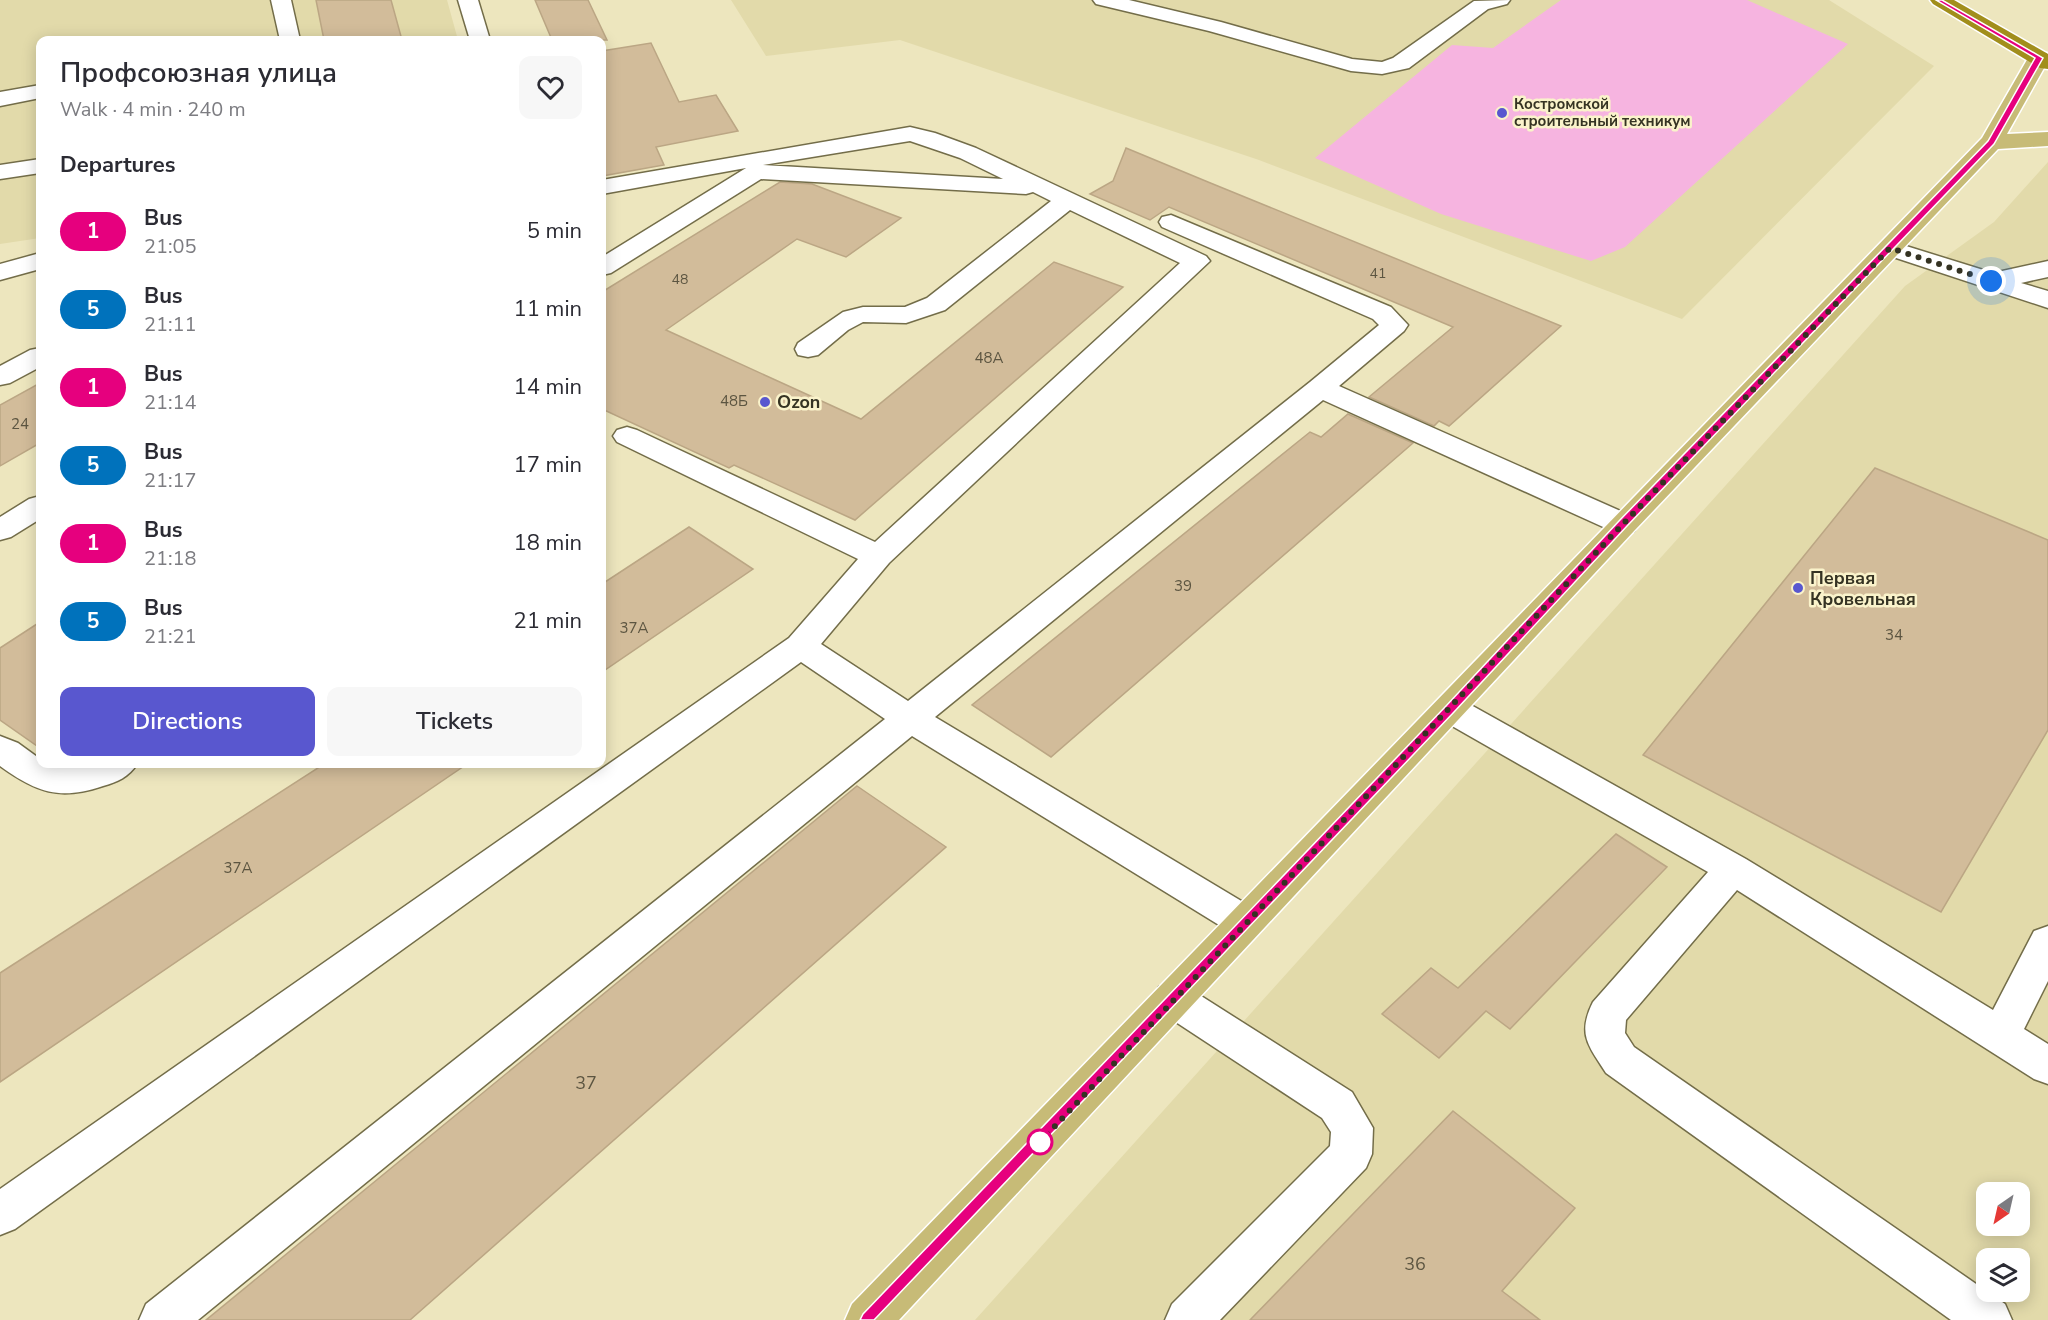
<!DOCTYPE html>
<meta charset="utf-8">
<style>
body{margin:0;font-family:"Nunito Sans",sans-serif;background:#f7f7f7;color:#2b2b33;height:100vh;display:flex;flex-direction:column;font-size:22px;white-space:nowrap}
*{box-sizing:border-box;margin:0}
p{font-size:20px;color:#7c7c81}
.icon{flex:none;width:33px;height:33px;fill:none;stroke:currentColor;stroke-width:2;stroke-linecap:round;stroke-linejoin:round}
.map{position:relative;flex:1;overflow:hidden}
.details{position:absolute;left:36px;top:36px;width:570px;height:732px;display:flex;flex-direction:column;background:#fff;border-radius:12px;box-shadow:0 3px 15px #0003}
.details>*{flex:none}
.badge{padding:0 12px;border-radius:20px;font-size:21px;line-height:39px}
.needle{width:39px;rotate:214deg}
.tools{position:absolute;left:1976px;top:1182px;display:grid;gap:12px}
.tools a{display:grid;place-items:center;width:54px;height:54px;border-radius:12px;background:#fff;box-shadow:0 3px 15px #0003;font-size:30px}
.you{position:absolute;width:30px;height:30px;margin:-15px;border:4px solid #fff;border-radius:50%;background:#1a73e8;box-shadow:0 0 0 9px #1a73e833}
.map>.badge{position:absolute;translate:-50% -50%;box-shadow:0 0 0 3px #fff}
h2{padding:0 24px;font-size:22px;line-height:54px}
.round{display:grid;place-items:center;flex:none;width:63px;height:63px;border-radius:12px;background:#f7f7f7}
.overview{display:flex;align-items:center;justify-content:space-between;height:102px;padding:0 24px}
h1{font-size:28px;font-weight:600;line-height:45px}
.primary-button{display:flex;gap:12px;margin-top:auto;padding:12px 24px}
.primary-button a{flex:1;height:69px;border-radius:12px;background:#5957cf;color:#fff;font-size:24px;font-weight:600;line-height:69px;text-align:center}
.primary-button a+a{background:#f7f7f7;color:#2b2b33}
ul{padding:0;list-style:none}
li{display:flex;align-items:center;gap:18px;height:78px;padding:0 24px}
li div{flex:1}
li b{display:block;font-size:22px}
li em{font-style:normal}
li .badge{min-width:66px;font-weight:700;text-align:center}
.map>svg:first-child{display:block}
.built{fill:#e2daaa;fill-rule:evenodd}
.green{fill:#f6b4e0}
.building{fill:#d2bc9a;stroke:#bba684;stroke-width:1.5}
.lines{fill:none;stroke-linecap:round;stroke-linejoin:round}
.minor-casing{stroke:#736d49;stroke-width:3}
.major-casing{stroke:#fff;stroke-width:3}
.highway-casing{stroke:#fff;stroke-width:3}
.minor{fill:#fff;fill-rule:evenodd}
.major{fill:#c7bb77;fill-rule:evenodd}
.highway{fill:#a18e1c;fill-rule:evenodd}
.line{fill:#e6007e;stroke:#fff;stroke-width:1.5}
.walk{stroke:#353323;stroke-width:6;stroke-dasharray:0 10.8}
.poi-dot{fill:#5957cf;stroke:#faf3cb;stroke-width:2}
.stop-dot{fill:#fff;stroke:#e6007e;stroke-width:3}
.labels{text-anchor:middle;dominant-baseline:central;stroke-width:5;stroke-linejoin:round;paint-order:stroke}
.far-number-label{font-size:14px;fill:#5c5541}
.far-poi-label{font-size:15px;font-weight:bold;fill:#353323;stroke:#faf3cb;text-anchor:start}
.number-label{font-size:15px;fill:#5c5541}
.poi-label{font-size:18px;font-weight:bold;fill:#353323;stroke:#faf3cb;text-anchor:start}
.near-number-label{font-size:18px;fill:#5c5541}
</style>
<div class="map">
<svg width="2048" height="1320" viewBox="0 0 2048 1320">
<rect width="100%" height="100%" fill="#ede6be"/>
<!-- built -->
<g class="built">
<polygon points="0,0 447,0 458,40 40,40 40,238 0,244"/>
<polygon points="731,0 1829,0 1934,66 1682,319 1259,160 900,40 766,56"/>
<path d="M2048,162V1320H975L1905,286L1994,222ZM1986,1192H2019V1226H1986ZM1986,1258H2019V1292H1986Z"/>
</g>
<!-- green -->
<polygon class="green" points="1561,0 1747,0 1848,44 1625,247 1591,261 1441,214 1315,158 1452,45 1493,48"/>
<!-- building -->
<g class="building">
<polygon points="316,0 391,0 402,40 324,40"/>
<polygon points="535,0 588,0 607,40 552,40"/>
<polygon points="651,43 679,102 716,95 738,131 656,147 664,165 602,176 602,51"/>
<polygon points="1126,148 1208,182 1561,326 1449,426 1439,421 1434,426 1369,397 1453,327 1169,207 1150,220 1090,194 1113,181"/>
<polygon points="780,182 812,184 901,218 846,257 797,239 666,330 861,419 1054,262 1123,287 855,520 734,465 729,468 602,409 602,292"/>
<polygon points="40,383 40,443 0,466 0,405"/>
<polygon points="1348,414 1413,443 1051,757 972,705 1310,432 1321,437"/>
<polygon points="1875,468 2048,540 2048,730 1941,912 1643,755"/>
<polygon points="689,527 753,569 602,672 602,584"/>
<polygon points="40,622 40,748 0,720 0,648"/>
<polygon points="324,764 467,764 0,1082 0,973"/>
<polygon points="857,786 946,847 410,1320 206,1320"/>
<polygon points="1616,834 1667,867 1510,1029 1486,1011 1439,1058 1382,1014 1431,968 1458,988"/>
<polygon points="1453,1111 1575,1208 1502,1291 1540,1320 1250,1320"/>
</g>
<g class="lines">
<!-- minor casing -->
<g class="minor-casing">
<g id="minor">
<polygon points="271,0 291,0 300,40 280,40"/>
<polygon points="458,0 478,0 490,40 470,40"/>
<polygon points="1093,0 1129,0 1221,22 1352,59 1382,62 1393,58 1474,1 1510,0 1507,4 1488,9 1409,68 1382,74 1351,71 1209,31 1096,4"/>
<polygon points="40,85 40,98 0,106 0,92"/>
<path d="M910,127L935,133L976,148L1206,256L1210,261L889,563L821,644L908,701L1310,382L1379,325L1373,319L1162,227L1159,222L1162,217L1171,215L1391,307L1408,325L1404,331L1339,386L1634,517L1638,524L1634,531L1623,534L1612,531L1323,400L935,717L1258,911L1264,922L1258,933L1245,938L1232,933L912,736L198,1320H139L146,1304L885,719L801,662L15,1229L0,1235V1189L789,638L858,559L617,442L613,436L617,430L627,427L637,430L875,542L1180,263L1070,210L945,310L906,323L863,322L848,330L818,355L808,357L798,355L795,349L798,343L843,312L863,307H905L927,298L1051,201L1033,192L1026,194L761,179L611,273L602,275V257L746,168L602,194V180ZM910,141L960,158L1003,179L763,165Z"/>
<polygon points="40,159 40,173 0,179 0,165"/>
<polygon points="1890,241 1993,273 2048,261 2048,277 2021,283 2048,291 2048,308 1881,253 1878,248 1881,243"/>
<polygon points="40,253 40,269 0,280 0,264"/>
<polygon points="40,348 40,367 10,383 0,385 0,366 30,350"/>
<polygon points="40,496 40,519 11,537 0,540 0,517 29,499"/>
<path d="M1450,697L1462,700L1746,859L1993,1010L2034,931L2048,926V981L2024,1029L2048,1044V1084L2034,1079L1737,890L1626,1020L1625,1033L1634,1047L2005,1304L2012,1320H1951L1606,1073C1588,1045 1577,1034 1593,1002L1708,872L1438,718L1433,709L1438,700Z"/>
<path d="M0,736L18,743L40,759V764L53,766L137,764C129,777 117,782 103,786C59,801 36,792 0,766Z"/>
<polygon points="1173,982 1187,987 1352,1092 1373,1128 1372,1154 1366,1168 1220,1320 1165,1320 1172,1304 1330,1146 1331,1132 1322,1118 1159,1011 1153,999 1159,987"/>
</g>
</g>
<!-- major casing -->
<g class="major-casing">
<polygon id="major" points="2039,52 2047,53 2048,61 2007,134 2048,132 2048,146 1998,149 1634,531 899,1320 845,1320 852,1304 1982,138 2028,58 2031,53"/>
</g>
<!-- highway casing -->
<g class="highway-casing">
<polygon id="highway" points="1930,0 1954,0 2048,54 2048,69 2040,68 1933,4"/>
</g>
<!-- minor -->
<use href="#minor" class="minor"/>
<!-- major -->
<use href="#major" class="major"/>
<!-- highway -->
<use href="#highway" class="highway"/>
</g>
<!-- line -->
<polygon class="line" points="1936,0 1942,0 2043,58 1994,144 1627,526 1454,712 874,1320 860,1320 863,1314 1446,706 1619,521 1988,141 2035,58"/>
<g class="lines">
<!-- walk -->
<polyline class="walk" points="1040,1142 1623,524 1890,248 1991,281"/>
</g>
<!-- markers -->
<g class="poi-dot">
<circle cx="1502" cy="113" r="6"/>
<circle cx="765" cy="402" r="6"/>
<circle cx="1798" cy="588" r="6"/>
</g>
<circle class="stop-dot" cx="1040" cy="1142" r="12"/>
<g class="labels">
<!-- far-number labels -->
<g class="far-number-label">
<text x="1378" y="273">41</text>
<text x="680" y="279">48</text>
</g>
<!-- far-poi labels -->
<g class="far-poi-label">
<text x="1514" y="104">Костромской<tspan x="1514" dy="17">строительный техникум</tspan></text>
</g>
<!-- number labels -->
<g class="number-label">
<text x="989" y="358">48А</text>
<text x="734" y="401">48Б</text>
<text x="20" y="424">24</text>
<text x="1183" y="586">39</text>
<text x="634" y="628">37А</text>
<text x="1894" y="635">34</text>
<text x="238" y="868">37А</text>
</g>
<!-- poi labels -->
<g class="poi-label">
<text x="777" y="402">Ozon</text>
<text x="1810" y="578">Первая<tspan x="1810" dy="21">Кровельная</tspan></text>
</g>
<!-- near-number labels -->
<g class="near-number-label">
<text x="586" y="1083">37</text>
<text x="1415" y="1264">36</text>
</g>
</g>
</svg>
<div class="tools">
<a><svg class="needle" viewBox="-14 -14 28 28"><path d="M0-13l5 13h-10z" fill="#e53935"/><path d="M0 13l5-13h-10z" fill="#7c7c81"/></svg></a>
<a><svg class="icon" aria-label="layers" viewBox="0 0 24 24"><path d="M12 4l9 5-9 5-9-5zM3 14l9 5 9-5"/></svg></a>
</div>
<div class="you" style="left:1991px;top:281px"></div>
<section class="details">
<div class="overview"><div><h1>Профсоюзная улица</h1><p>Walk · 4 min · 240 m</p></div><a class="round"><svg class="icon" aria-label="heart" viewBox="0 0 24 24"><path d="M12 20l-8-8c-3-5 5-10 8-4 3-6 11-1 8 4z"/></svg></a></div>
<h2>Departures</h2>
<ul>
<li><span class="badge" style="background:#e6007e;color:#fff">1</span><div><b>Bus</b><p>21:05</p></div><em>5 min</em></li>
<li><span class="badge" style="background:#0072bc;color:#fff">5</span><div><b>Bus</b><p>21:11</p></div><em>11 min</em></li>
<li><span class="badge" style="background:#e6007e;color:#fff">1</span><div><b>Bus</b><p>21:14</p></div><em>14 min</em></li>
<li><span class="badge" style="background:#0072bc;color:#fff">5</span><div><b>Bus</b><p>21:17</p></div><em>17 min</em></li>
<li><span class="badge" style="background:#e6007e;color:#fff">1</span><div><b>Bus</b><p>21:18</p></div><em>18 min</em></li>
<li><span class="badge" style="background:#0072bc;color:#fff">5</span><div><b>Bus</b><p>21:21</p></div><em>21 min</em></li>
</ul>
<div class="primary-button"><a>Directions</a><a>Tickets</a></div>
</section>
</div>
